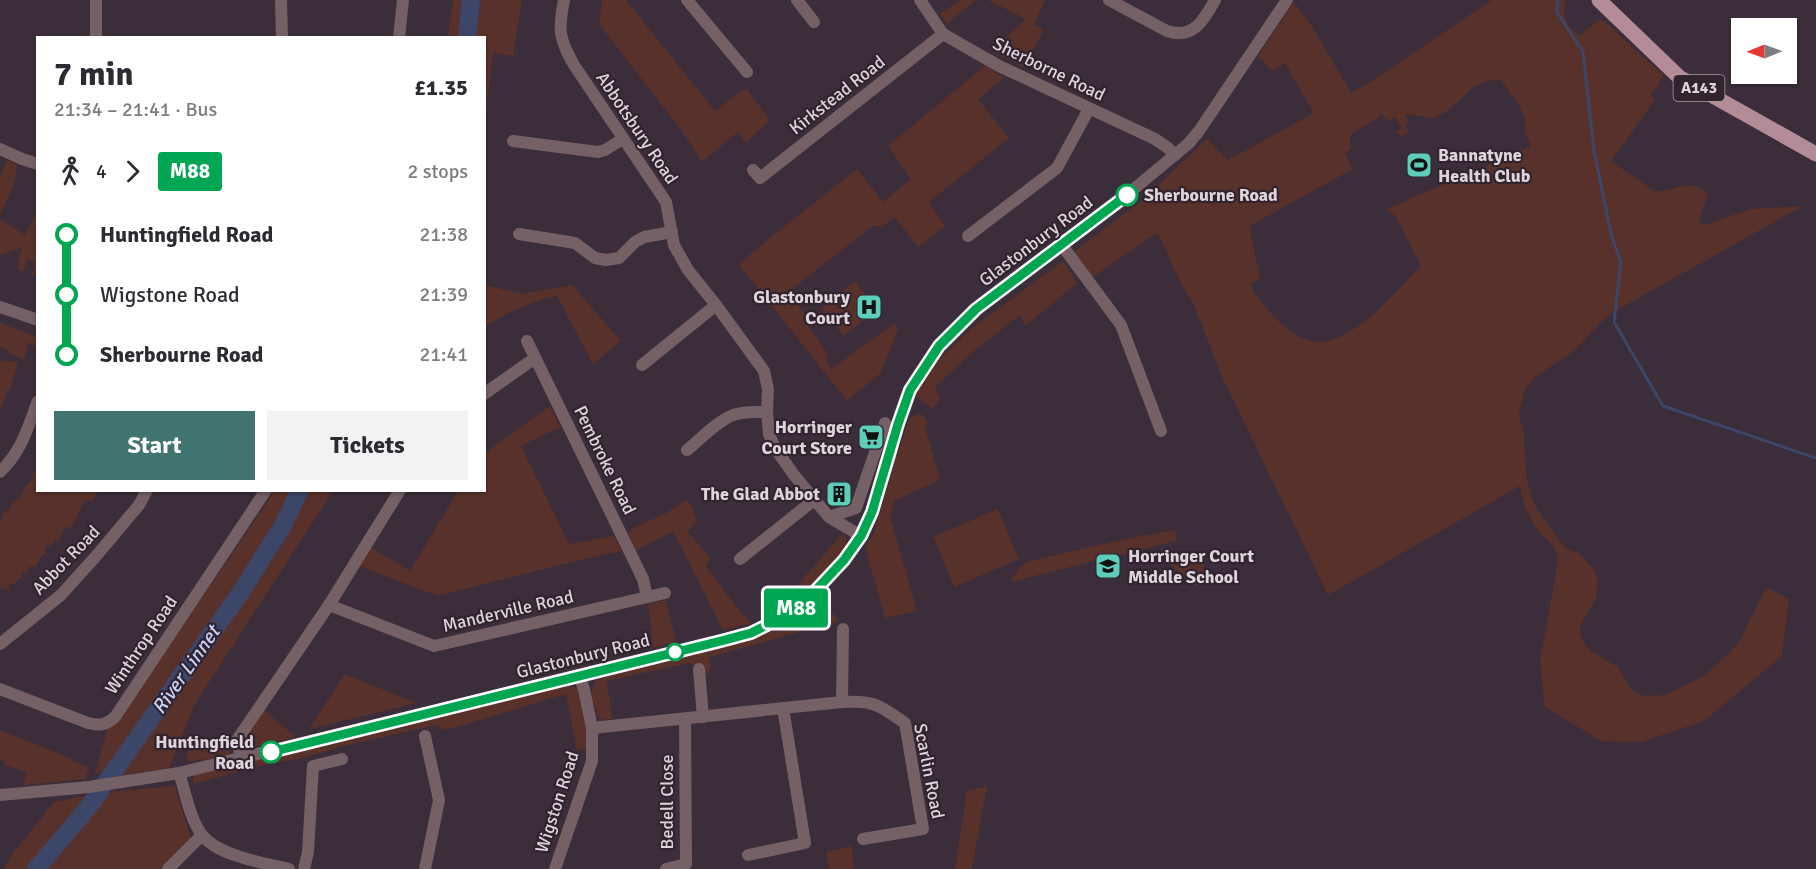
<!DOCTYPE html>
<meta charset="utf-8">
<style>
body{margin:0;font-family:Signika,sans-serif;background:#f2f2f3;color:#2b2b33;height:100vh;display:flex;flex-direction:column;font-size:22px;white-space:nowrap}
*{box-sizing:border-box;margin:0}
p{font-size:20px;color:#7c7c81}
.icon{flex:none;width:33px;height:33px;fill:none;stroke:currentColor;stroke-width:2;stroke-linecap:round;stroke-linejoin:round}
.map{position:relative;flex:1;overflow:hidden}
.panel{position:absolute;left:36px;top:36px;width:450px;height:456px;display:flex;flex-direction:column;background:#fff;border-radius:0px;box-shadow:0 2px 4px #0004}
.panel>*{flex:none}
.badge{padding:0 12px;border-radius:4px;font-size:21px;line-height:39px}
.needle{width:39px;rotate:269deg}
.buttons{position:absolute;left:1731px;top:18px;display:grid;gap:12px}
.buttons a{display:grid;place-items:center;width:66px;height:66px;border-radius:0px;background:#fff;box-shadow:0 2px 4px #0004;font-size:30px}
.map>.badge{position:absolute;translate:-50% -50%;box-shadow:0 0 0 3px #fff}
.legs{display:flex;align-items:center;gap:9px;height:66px;padding:0 18px;font-size:20px}
.legs p{margin-inline-start:auto}
.summary{display:flex;align-items:center;justify-content:space-between;height:102px;padding:0 18px}
h1{font-size:33px;font-weight:800;line-height:45px}
.button{display:flex;gap:12px;margin-top:auto;padding:12px 18px}
.button a{flex:1;height:69px;border-radius:0px;background:#417470;color:#fff;font-size:24px;font-weight:800;line-height:69px;text-align:center}
.button a+a{background:#f2f2f3;color:#2b2b33}
ul{padding:0 18px;list-style:none}
li{display:flex;align-items:center;gap:21px;height:60px;font-size:22px}
li i{display:grid;place-items:center;width:9px;height:100%;margin:0 8px;background:currentColor}
li i::after{content:'';width:15px;height:15px;margin:-8px;border:4px solid;border-radius:50%;background:#fff}
li p{margin-inline-start:auto}
li:first-child i{background:linear-gradient(#0000 50%,currentColor 0)}
li:last-child i{background:linear-gradient(currentColor 50%,#0000 0)}
.map>svg:first-child{display:block}
.green{fill:#58312a;fill-rule:evenodd}
.lines{fill:none;stroke-linecap:round;stroke-linejoin:round}
.stream{stroke:#3b4669;stroke-width:3}
.river{stroke:#3b4669;stroke-width:18}
.minor{stroke:#746065;stroke-width:12}
.major{stroke:#b48c97;stroke-width:15}
.line-1-casing{stroke:#fff;stroke-width:14}
.line-1{stroke:#00a651;stroke-width:9}
.stop-1-dot{fill:#fff;stroke:#00a651;stroke-width:3}
.labels{text-anchor:middle;dominant-baseline:central;stroke-width:4.5;stroke-linejoin:round;paint-order:stroke}
.shield{fill:#31242f;stroke:#a99fa8;stroke-width:1.5}
.shield-label{font-size:16px;font-weight:bold;fill:#ddd4dc}
.street-label{font-size:18px;fill:#ddd4dc;stroke:#31242f}
.poi-label{font-size:18px;font-weight:bold;fill:#ddd4dc;stroke:#31242f;text-anchor:end}
.stop-label{font-size:18px;font-weight:bold;fill:#ddd4dc;stroke:#31242f;text-anchor:start}
.water-label{font-size:20px;font-style:italic;fill:#c5d2f8;stroke:#31242f}
</style>
<div class="map">
<svg width="1816" height="869" viewBox="0 0 1816 869">
<rect width="100%" height="100%" fill="#3b2d3a"/>
<!-- green -->
<g class="green">
<polygon points="453,0 522,0 513,56 493,53 485,119 484,38 448,37"/>
<polygon points="602,0 626,0 715,111 746,88 770,120 746,143 738,132 702,162 682,131 599,24"/>
<polygon points="960,0 976,0 947,24 940,14"/>
<polygon points="988,0 1045,0 1034,24 1044,30 1024,67 992,51 1026,19"/>
<path d="M1492,0H1566C1561,19 1566,23 1579,36L1599,20L1604,21L1652,65L1663,74L1658,86L1650,96L1655,100L1611,161L1654,191C1671,194 1696,174 1707,196L1699,220L1701,224H1707L1751,209L1803,206L1612,313L1604,319L1573,352L1535,377L1525,390L1519,414L1524,436L1527,480L1531,496L1537,509L1565,548L1579,553L1593,568L1598,581L1596,598L1580,626V634L1584,643L1591,651L1618,667L1630,687L1638,694L1646,696L1665,695L1704,676L1731,651L1740,641L1765,590L1768,588L1789,599L1782,656L1704,721L1641,742L1601,741L1545,707L1540,661L1559,556C1555,547 1548,541 1541,534C1529,519 1523,504 1520,486L1328,595L1223,379L1194,305L1180,282L1165,248L1157,233L1091,278L1074,252L1139,203L1207,139L1228,160L1314,113L1285,63L1272,71L1258,56L1294,2L1313,28L1351,93L1372,81ZM1500,79C1509,92 1519,102 1524,117C1526,122 1524,127 1525,132C1526,136 1530,141 1531,146L1387,209L1396,217L1421,265C1398,290 1349,350 1310,341C1299,338 1290,331 1282,324C1270,313 1257,299 1250,284L1260,279L1250,228L1251,225L1353,169L1345,153L1352,148L1350,143L1351,134L1380,117L1379,111L1388,122L1396,117L1401,128L1396,132L1401,136L1409,133L1406,125L1409,123L1405,114L1433,118L1446,112L1475,86L1487,81Z"/>
<polygon points="986,65 1004,78 978,99 1009,138 929,202 945,226 918,247 895,217 881,227 874,225 788,292 806,315 803,318 827,353 825,357 831,369 895,323 898,329 881,373 847,401 739,264 770,238 857,169 883,202 911,179 888,146"/>
<path d="M7,160L16,164C19,181 6,200 0,216V177Z"/>
<polygon points="37,211 37,276 32,274 35,262 28,259 23,272 17,268 21,248 0,255 0,219 25,235"/>
<polygon points="1063,261 1078,284 1076,284 1025,326 1020,315 974,351 935,387 939,399 934,409 925,404 915,395 939,360 972,328"/>
<polygon points="855,281 877,309 844,336 821,308"/>
<path d="M485,285L522,294L572,285L621,341L593,364L557,296C537,299 501,315 485,327Z"/>
<polygon points="0,323 37,337 37,347 28,342 24,360 8,353 9,350 0,347"/>
<polygon points="0,360 5,362 6,360 18,363 10,389 8,389 0,410"/>
<polygon points="550,406 560,427 521,446 569,544 614,536 622,551 559,565 438,596 359,566 370,547 410,571 458,491 484,490 485,453"/>
<polygon points="920,413 928,422 925,428 940,480 894,501 890,516 917,611 885,618 865,547 873,535 906,428 911,417"/>
<polygon points="37,470 38,490 98,491 92,502 86,500 84,502 71,528 67,527 64,529 59,541 55,540 50,547 46,545 44,551 47,553 42,555 36,566 29,567 27,573 23,572 21,576 24,579 19,578 15,584 11,583 8,588 12,590 11,591 2,588 0,590 0,520 3,517 2,515 12,506 11,504 19,498 26,486 35,478 31,475"/>
<polygon points="275,491 333,491 195,704 169,768 118,776 112,774 99,778 107,770 95,774 108,727 118,720"/>
<path d="M686,500L692,507L697,521L687,531L710,558L706,567C722,585 734,607 752,623L723,630L673,531L636,551L628,533L635,527L665,514Z"/>
<polygon points="998,509 1019,559 954,587 933,537"/>
<polygon points="1176,530 1176,541 1010,582 1020,567 1030,561 1125,539"/>
<path d="M844,532L846,538L847,548C830,568 796,610 770,616Z"/>
<polygon points="1205,551 1204,571 1196,586 1161,558"/>
<path d="M821,599L839,621L710,657L711,667L708,673L699,675V669L689,663L607,681L612,718L607,720L599,718C594,705 588,692 596,680L785,626Z"/>
<polygon points="666,600 676,642 653,648 648,604"/>
<polygon points="345,674 417,703 309,729"/>
<path d="M556,685H570L580,690L593,748L577,750L566,694C525,705 485,720 444,730L436,725L344,746L300,759L267,764L193,784V770Z"/>
<polygon points="264,710 296,737 253,747 247,735"/>
<polygon points="0,730 73,759 72,761 90,767 85,779 23,785 27,772 4,765 5,761 0,760"/>
<polygon points="231,742 230,755 187,762 187,751"/>
<polygon points="175,786 191,839 161,869 4,869 11,856 54,802 106,792"/>
<polygon points="987,786 972,869 955,869 967,790"/>
<polygon points="851,846 854,869 829,869 826,852"/>
</g>
<g class="lines">
<!-- stream -->
<polyline class="stream" points="1558,0 1557,12 1583,52 1594,151 1612,238 1621,261 1614,322 1663,406 1816,458"/>
<!-- river -->
<g class="river">
<polyline points="467,38 471,0"/>
<polyline points="36,869 87,809 241,592 282,527 300,490"/>
</g>
<!-- minor -->
<g class="minor">
<polyline points="281,0 282,38"/>
<path d="M564,0C558,30 559,39 574,65L666,202L674,245L688,270L716,305L764,371L768,389L767,412L769,434L775,448L794,475L829,517L861,536"/>
<polyline points="687,0 747,72"/>
<polyline points="797,0 814,22"/>
<polyline points="920,0 943,34 999,66 1155,139 1168,148 1175,155"/>
<path d="M1109,0L1167,31C1193,40 1204,20 1215,0"/>
<polyline points="96,38 96,0"/>
<polyline points="399,38 403,0"/>
<polyline points="513,141 598,152 605,150 623,139"/>
<polyline points="0,149 22,159 38,164"/>
<polyline points="753,170 760,178 943,34"/>
<polyline points="519,234 575,243 595,258 606,260 619,258 635,242 644,237 672,232"/>
<polyline points="968,236 1057,168 1089,109"/>
<polyline points="1061,244 1121,325 1161,431"/>
<polyline points="0,307 38,320"/>
<polyline points="527,341 643,579 647,597"/>
<polyline points="642,365 716,305"/>
<polyline points="484,394 535,358"/>
<path d="M687,450C701,439 716,422 733,415C744,411 756,412 767,412"/>
<path d="M0,472C22,451 27,429 38,401"/>
<polyline points="829,517 856,508 885,423"/>
<polyline points="740,559 814,500"/>
<polyline points="329,605 434,646 665,593"/>
<polyline points="0,644 61,595 97,555 139,505 147,490"/>
<polyline points="699,669 703,717"/>
<path d="M0,689L88,723C99,726 106,725 115,717L266,490"/>
<polyline points="842,702 843,629"/>
<path d="M592,728L842,702C874,700 879,705 905,723L923,829L863,839"/>
<polyline points="241,758 237,740 329,605 400,490"/>
<path d="M179,773C186,793 189,817 202,835C218,856 264,863 289,869"/>
<polyline points="0,795 89,787 179,773 721,641 751,633 777,620 799,606 815,591 844,560 861,536 872,511 889,460 898,424 910,390 939,346 976,309 1129,193 1188,144 1199,131 1287,0"/>
<polyline points="748,855 805,843 783,708"/>
<polyline points="168,869 202,835"/>
<polyline points="304,869 308,852 313,766 342,759"/>
<polyline points="425,869 439,800 425,736"/>
<polyline points="555,869 592,761 592,728 584,689 579,675"/>
<polyline points="666,869 686,864 685,719"/>
</g>
<!-- major -->
<polyline class="major" points="1599,0 1679,77 1816,154"/>
</g>
<g class="lines">
<!-- line-1 casing -->
<g class="line-1-casing">
<polyline id="line-1" points="271,752 721,641 751,633 777,620 799,606 815,591 844,560 861,536 872,512 898,424 910,390 939,346 976,309 1127,195"/>
</g>
<!-- line-1 -->
<use href="#line-1" class="line-1"/>
</g>
<!-- icons -->
<defs>
<g id="stadium-square" transform="scale(1.35)"><rect x="-9" y="-9" width="18" height="18" rx="4" fill="#5cceba" stroke="#31242f"/><path d="M0-5a6.5 5 0 1 0 0 10a6.5 5 0 1 0 0-10ZM-3.5-1.8h7v3.6h-7Z" fill="#111"/></g>
<g id="hospital-square" transform="scale(1.35)"><rect x="-9" y="-9" width="18" height="18" rx="4" fill="#5cceba" stroke="#31242f"/><path d="M-5-5h3v3.5h4V-5h3V5h-3V1.5h-4V5h-3Z" fill="#111"/></g>
<g id="supermarket-square" transform="scale(1.35)"><rect x="-9" y="-9" width="18" height="18" rx="4" fill="#5cceba" stroke="#31242f"/><path d="M-6-5.5h2.5l.6 2H6L4.5 2H-2.5L-4.4-4H-6ZM-1.5 3.2a1.3 1.3 0 1 0 .1 0ZM3 3.2a1.3 1.3 0 1 0 .1 0Z" fill="#111"/></g>
<g id="building-square" transform="scale(1.35)"><rect x="-9" y="-9" width="18" height="18" rx="4" fill="#5cceba" stroke="#31242f"/><path d="M-4-6H4V6H1V3H-1V6H-4ZM-2.5-4.3h1.7v1.8h-1.7ZM.8-4.3h1.7v1.8H.8ZM-2.5-1h1.7V.8h-1.7ZM.8-1h1.7V.8H.8Z" fill="#111"/></g>
<g id="school-square" transform="scale(1.35)"><rect x="-9" y="-9" width="18" height="18" rx="4" fill="#5cceba" stroke="#31242f"/><path d="M0-5L7-2L0 1L-7-2ZM-4 1L0 2.5L4 1V4Q0 6-4 4Z" fill="#111"/></g>
</defs>
<g fill-rule="evenodd">
<use href="#stadium-square" x="1419" y="165"/>
<use href="#hospital-square" x="869" y="307"/>
<use href="#supermarket-square" x="871" y="437"/>
<use href="#building-square" x="839" y="494"/>
<use href="#school-square" x="1108" y="566"/>
</g>
<!-- markers -->
<g class="stop-1-dot">
<circle cx="1127" cy="195" r="10"/>
<circle cx="675" cy="652" r="8"/>
<circle cx="271" cy="752" r="10"/>
</g>
<g class="labels">
<!-- shield labels -->
<rect class="shield" x="1673.5" y="75" width="51" height="26" rx="4.5"/>
<g class="shield-label">
<text x="1699" y="88">A143</text>
</g>
<!-- street labels -->
<g class="street-label">
<text transform="translate(1049 69) rotate(26)">Sherborne Road</text>
<text transform="translate(837 95) rotate(-38)">Kirkstead Road</text>
<text transform="translate(637 128) rotate(56)">Abbotsbury Road</text>
<text transform="translate(1036 241) rotate(-37)">Glastonbury Road</text>
<text transform="translate(605 460) rotate(64)">Pembroke Road</text>
<text transform="translate(66 560) rotate(-46)">Abbot Road</text>
<text transform="translate(508 611) rotate(-13)">Manderville Road</text>
<text transform="translate(141 645) rotate(-56)">Winthrop Road</text>
<text transform="translate(583 656) rotate(-14)">Glastonbury Road</text>
<text transform="translate(929 771) rotate(79)">Scarlin Road</text>
<text transform="translate(557 802) rotate(-72)">Wigston Road</text>
<text transform="translate(667 802) rotate(-90)">Bedell Close</text>
</g>
<!-- poi labels -->
<g class="poi-label">
<text x="1438" y="155" text-anchor="start">Bannatyne<tspan x="1438" dy="21">Health Club</tspan></text>
<text x="850" y="297">Glastonbury<tspan x="850" dy="21">Court</tspan></text>
<text x="852" y="427">Horringer<tspan x="852" dy="21">Court Store</tspan></text>
<text x="820" y="494">The Glad Abbot</text>
<text x="1128" y="556" text-anchor="start">Horringer Court<tspan x="1128" dy="21">Middle School</tspan></text>
</g>
<!-- stop labels -->
<g class="stop-label">
<text x="1144" y="195">Sherbourne Road</text>
<text x="254" y="742" text-anchor="end">Huntingfield<tspan x="254" dy="21">Road</tspan></text>
</g>
<!-- water labels -->
<g class="water-label">
<text transform="translate(186 670) rotate(-55)">River Linnet</text>
</g>
</g>
</svg>
<div class="buttons">
<a><svg class="needle" viewBox="-14 -14 28 28"><path d="M0-13l5 13h-10z" fill="#e53935"/><path d="M0 13l5-13h-10z" fill="#7c7c81"/></svg></a>
</div>
<b class="badge" style="left:796px;top:608px;background:#00a651;color:#fff">M88</b>
<section class="panel">
<div class="summary"><div><h1>7 min</h1><p>21:34 – 21:41 · Bus</p></div><b>£1.35</b></div>
<div class="legs"><svg class="icon" aria-label="walk" viewBox="0 0 24 24"><circle cx="13" cy="4" r="2"/><path d="M13 8l-2 6 4 7M11 14l-3 7M7 12l3-4h3l4 4"/></svg>4<svg class="icon" aria-label="forward" viewBox="0 0 24 24"><path d="M9 5l7 7-7 7"/></svg><b class="badge" style="background:#00a651;color:#fff">M88</b><p>2 stops</p></div>
<ul>
<li><i style="color:#00a651"></i><b>Huntingfield Road</b><p>21:38</p></li>
<li><i style="color:#00a651"></i><span>Wigstone Road</span><p>21:39</p></li>
<li><i style="color:#00a651"></i><b>Sherbourne Road</b><p>21:41</p></li>
</ul>
<div class="button"><a>Start</a><a>Tickets</a></div>
</section>
</div>
